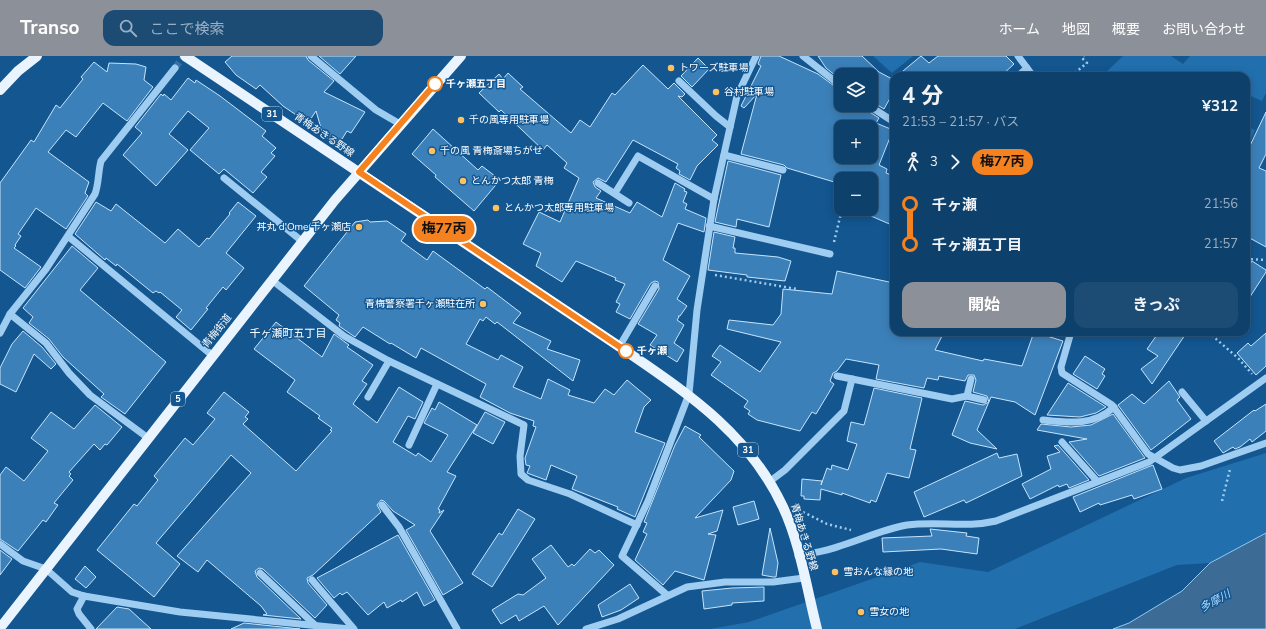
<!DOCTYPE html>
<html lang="ja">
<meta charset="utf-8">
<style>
body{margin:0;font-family:"Nunito Sans","Noto Sans JP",sans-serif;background:#1c4b74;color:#f1f3f6;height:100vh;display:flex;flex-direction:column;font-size:15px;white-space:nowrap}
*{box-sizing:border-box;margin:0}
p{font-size:13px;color:#9bafc2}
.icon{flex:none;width:22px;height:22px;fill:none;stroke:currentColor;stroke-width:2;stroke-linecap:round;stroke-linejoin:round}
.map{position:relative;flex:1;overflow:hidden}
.sheet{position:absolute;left:890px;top:16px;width:360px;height:264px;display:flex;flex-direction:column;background:#0e406c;border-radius:12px;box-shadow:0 2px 10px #0003,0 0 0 1px #2e597f}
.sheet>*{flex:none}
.badge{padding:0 8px;border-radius:13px;font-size:14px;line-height:26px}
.fabs{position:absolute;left:834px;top:12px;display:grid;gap:8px}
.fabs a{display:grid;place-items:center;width:44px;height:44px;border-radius:8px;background:#0e406c;box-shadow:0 2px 10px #0003,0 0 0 1px #2e597f;font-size:20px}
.map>.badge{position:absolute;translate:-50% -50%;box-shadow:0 0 0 2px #fff}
.legs{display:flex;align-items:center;gap:6px;height:44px;padding:0 12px;font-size:13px}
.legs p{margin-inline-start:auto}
.overview{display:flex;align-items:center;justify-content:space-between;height:68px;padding:0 12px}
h1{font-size:22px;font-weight:700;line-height:30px}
.action{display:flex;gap:8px;margin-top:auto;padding:8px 12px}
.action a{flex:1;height:46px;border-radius:12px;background:#8c9099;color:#fff;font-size:16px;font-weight:700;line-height:46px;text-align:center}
.action a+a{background:#1c4b74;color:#f1f3f6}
ul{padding:0 12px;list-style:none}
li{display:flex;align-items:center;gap:14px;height:40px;font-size:15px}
li i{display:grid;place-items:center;width:6px;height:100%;margin:0 5px;background:currentColor}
li i::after{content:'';width:10px;height:10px;margin:-5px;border:3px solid;border-radius:50%;background:#0e406c}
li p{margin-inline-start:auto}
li:first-child i{background:linear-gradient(#0000 50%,currentColor 0)}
li:last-child i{background:linear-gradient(currentColor 50%,#0000 0)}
header{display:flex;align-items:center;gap:24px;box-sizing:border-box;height:56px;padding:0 20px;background:#8c9099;color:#fff}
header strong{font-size:19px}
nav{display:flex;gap:22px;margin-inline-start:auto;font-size:14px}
.search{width:280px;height:36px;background:#1c4b74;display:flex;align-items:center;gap:10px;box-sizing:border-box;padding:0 14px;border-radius:12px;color:#9bafc2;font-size:15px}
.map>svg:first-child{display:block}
.green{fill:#226fad}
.water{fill:#3c6c96;stroke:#91c9f4}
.building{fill:#3c80b9;stroke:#c6e4fc;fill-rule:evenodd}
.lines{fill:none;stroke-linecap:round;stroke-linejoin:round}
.minor-tunnel{stroke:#366fa1;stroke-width:7;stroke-dasharray:7 3.5;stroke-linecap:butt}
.path{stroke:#9fccf1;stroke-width:2.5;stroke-dasharray:2 3;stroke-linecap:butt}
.minor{stroke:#9fccf1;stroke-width:7}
.major{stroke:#e9f4ff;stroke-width:10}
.line-1-casing{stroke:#fff;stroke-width:9}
.line-1{stroke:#f58220;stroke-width:6}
.poi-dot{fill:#ffc15f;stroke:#135690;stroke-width:1.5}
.stop-1-dot{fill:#fff;stroke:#f58220;stroke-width:2}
.labels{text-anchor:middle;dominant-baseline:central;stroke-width:3;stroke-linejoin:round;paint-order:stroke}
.shield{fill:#135690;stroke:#b8ccde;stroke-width:1}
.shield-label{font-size:9px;font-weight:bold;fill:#fff}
.poi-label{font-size:10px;fill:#fff;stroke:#135690;text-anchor:start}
.stop-label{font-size:10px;font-weight:bold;fill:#fff;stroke:#135690;text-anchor:start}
.street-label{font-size:10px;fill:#fff;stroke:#135690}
.neighbourhood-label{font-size:11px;fill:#fff;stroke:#135690}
.water-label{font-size:11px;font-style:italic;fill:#abd6f8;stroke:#135690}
</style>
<header>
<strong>Transo</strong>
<div class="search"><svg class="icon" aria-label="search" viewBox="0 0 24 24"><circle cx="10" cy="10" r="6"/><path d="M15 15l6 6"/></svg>ここで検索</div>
<nav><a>ホーム</a><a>地図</a><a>概要</a><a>お問い合わせ</a></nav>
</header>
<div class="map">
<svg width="1266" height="573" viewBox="0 0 1266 573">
<rect width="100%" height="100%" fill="#135690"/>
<!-- green -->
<g class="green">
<polygon points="873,0 913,0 892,17"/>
<polygon points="1123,0 1171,0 1183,8 1190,0 1266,0 1266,37 1262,45 1246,38 1246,20 1102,20"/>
<polygon points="1246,70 1255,74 1246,96"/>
<polygon points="1266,397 1266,477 1210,507 1177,509 1015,573 710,573 749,566 920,506 988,516 1186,422"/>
</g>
<!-- water -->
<polygon class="water" points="1266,477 1266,573 1113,573 1129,567 1182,535 1210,507"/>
<!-- building -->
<g class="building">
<polygon points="232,0 306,0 308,4 334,25 324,36 365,56 351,77 347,75 342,83 332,85 323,79 316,55 308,67 283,50 260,29 256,33 236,19 225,6"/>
<polygon points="319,0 356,0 340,18"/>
<path d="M761,0H779L818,18L841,35V49H863L865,53L879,62L876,67L893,74L879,109L887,113L886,117L894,120V170L871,160V123H841V128L787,112L784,109L741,98L757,38L744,52L741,50L761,10L758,8ZM841,71H871V101H836L841,88Z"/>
<polygon points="818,0 862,0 879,16 894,24 894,35 884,53 871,45 871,19 841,19 841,24 826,12"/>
<polygon points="921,0 929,7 938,0 1006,0 1014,8 1001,20 897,20"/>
<polygon points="698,2 709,13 692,31 681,20"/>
<polygon points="94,6 107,16 109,7 136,8 146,11 144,24 153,31 127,65 103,47 76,81 66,74 48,96 89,126 85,137 88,140 66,173 36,152 18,178 21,180 15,189 16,190 14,192 41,211 25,232 0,214 0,127 31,84 34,86 56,49 60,52 83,23 81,21"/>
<polygon points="643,9 668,33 674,27 685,38 682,41 678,40 717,79 712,84 718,89 697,110 690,124 679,118 680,115 676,112 678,108 633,84 606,126 598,122 593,126 595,131 601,135 596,142 630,157 637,146 662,161 675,127 685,133 684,135 687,136 683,146 687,148 685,153 706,162 704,176 678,167 663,204 690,220 677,243 687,250 680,260 678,260 679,261 677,264 684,269 674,287 684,294 677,306 650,289 657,279 638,268 659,233 658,226 655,225 651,227 630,263 616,256 620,248 616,246 625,228 615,224 616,222 576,205 562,226 536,210 541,197 523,188 539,156 560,166 579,122 564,112 567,107 547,89 543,94 501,54 499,56 479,37 499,18 503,23 508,17 523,31 520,33 571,77 580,64 590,71 612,37 615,39"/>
<polygon points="188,22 195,27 196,24 220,40 266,75 262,80 276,92 271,97 275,100 261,116 267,121 253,137 224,113 219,118 190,94 209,72 188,55 169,78 188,94 156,130 123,99 142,77 135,71 161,38 163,40 164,38 171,44"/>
<polygon points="1266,56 1266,98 1259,112 1266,115 1266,191 1246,180 1246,98"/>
<polygon points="433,73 478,114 482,110 500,124 474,155 435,121 436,119 412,98"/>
<polygon points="728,105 781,119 769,171 737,163 736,171 715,166"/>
<polygon points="96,146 111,155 116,148 165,187 178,173 199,191 207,182 209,183 230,158 229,157 238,146 256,160 226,197 244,212 226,234 223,231 206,252 208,253 191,274 176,261 182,254 160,236 159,237 156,235 153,237 117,208 116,210 106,202 105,204 75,178"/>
<polygon points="368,164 370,166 387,165 406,178 401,185 427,204 433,195 485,233 487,231 521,257 513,267 551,285 547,293 580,304 573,325 497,266 495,268 486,261 483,265 480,263 466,288 498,304 501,299 523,311 513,331 541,343 548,323 570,334 568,339 594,347 605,333 614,339 627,324 651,344 644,351 635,376 665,387 635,461 617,453 618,451 572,433 577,420 551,409 546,424 527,417 530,410 526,409 525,402 536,371 533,370 534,365 510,357 480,341 486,328 421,292 416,302 391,287 390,288 363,271 355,281 339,270 340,267 336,264 339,259 304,230 355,166"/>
<polygon points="714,176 735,181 733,192 735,192 735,197 778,201 791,205 785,225 747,221 747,219 708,214"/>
<polygon points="72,190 98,212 80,234 166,306 125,358 101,341 104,338 63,301 49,283 29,267 33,261 23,252"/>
<polygon points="1252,205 1266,214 1266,216 1246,247 1246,214"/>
<polygon points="837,215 894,227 894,276 944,276 935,294 983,305 984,303 1022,310 1034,276 1063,285 1035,359 1015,346 991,341 977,374 997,393 970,387 952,379 965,345 983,349 989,346 987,340 973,336 976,324 974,319 968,319 965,325 939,320 938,324 927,322 924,332 876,323 879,309 846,303 837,315 833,317 830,325 834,328 816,358 812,356 800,375 757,364 748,358 750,355 744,351 748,345 711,319 721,306 712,300 720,289 760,316 781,286 727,273 729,264 773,269 781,258 783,233 832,238"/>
<polygon points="276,266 322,301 334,278 349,289 347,291 373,309 362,325 367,328 353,348 377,367 399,331 423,346 415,363 408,360 393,386 416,400 418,397 431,406 448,379 424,367 432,352 435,354 439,346 477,369 447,416 456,420 438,453 440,454 439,457 444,454 430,475 463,527 443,539 406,474 415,469 393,455 384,445 381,444 377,449 381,456 313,519 307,522 308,527 327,549 315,562 263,513 259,512 255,515 257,521 301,563 263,559 267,558 261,550 207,504 198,516 177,500 251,417 231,399 156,487 180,508 154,541 97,494 134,448 137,450 158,424 154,420 185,382 193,389 215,363 207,357 224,336 249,356 245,361 248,363 243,368 296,415 332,375 330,374 332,372 318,362 320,360 287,336 295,324 254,293"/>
<polygon points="23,275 42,291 56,308 51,313 34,298 16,336 0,328 0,312 12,288"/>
<polygon points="1159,276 1187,276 1152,328 1141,313 1158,300 1147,293"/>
<polygon points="1266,277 1266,310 1256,319 1237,297 1248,287 1251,290"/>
<polygon points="1085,300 1105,313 1102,318 1105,320 1097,333 1073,318"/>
<polygon points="1169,325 1180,341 1177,344 1191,363 1151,394 1118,349 1132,338 1144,348"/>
<polygon points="1068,327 1106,351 1096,357 1080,361 1047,359"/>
<polygon points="874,332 922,342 910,393 916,394 909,422 887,417 876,446 871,444 870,447 842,437 842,439 821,433 820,444 804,443 804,440 801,440 802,423 822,425 821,429 827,412 831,414 832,409 848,414 857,388 847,385 851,366 864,369"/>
<polygon points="1266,348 1266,375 1252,386 1250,383 1240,391 1235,393 1233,391 1223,397 1214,385 1254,354 1255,355"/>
<polygon points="95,349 122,371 107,389 105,388 100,394 94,388 69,416 71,418 69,420 73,424 54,447 58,449 46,466 43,464 18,495 0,483 0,419 6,411 24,425 48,395 31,382 51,356 74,373"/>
<polygon points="485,356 505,366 493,388 473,377"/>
<polygon points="1113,358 1145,402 1099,420 1069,386 1087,383 1037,374 1041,368 1071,371 1091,369"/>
<polygon points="685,370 701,379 699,381 734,415 731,424 695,462 723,454 717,475 708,478 716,479 704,524 675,515 663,529 635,504 647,478 643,476 647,467 644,466 675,389"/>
<polygon points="1058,389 1089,424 1069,432 1067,428 1059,431 1058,429 1030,443 1022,428 1051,413 1047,400 1060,396 1054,390"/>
<polygon points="997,397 999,402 1017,398 1022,420 966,447 964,444 924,461 914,436"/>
<polygon points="1153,409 1162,433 1134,443 1132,439 1100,449 1099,447 1080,456 1073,441"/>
<polygon points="754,445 759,463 738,469 733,451"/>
<polygon points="518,453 535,463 492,531 472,518 499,477 502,479"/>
<polygon points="770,472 778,507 776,521 773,521 762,519"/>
<polygon points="930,473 967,477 966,480 979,482 977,498 941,493 883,496 882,482 932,480"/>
<polygon points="398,479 435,544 424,550 417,536 402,546 401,544 387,552 384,546 368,559 347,536 342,539 340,537 334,542 317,522"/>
<polygon points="551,489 568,511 572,508 574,510 590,493 595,497 599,494 614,509 558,569 544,550 519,565 516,559 501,568 492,554 518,538 523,539 546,522 532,503"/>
<polygon points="0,494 12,503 0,519"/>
<polygon points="85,510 96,521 86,532 75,523"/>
<polygon points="630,528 639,542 621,554 602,561 598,549"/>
<polygon points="764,531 764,545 732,547 732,549 704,553 702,535 732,532"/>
<polygon points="117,551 129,553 151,573 96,573"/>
<polygon points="244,567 300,573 231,573"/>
</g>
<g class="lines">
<!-- minor-tunnel -->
<polyline class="minor-tunnel" points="175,12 184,0"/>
<!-- path -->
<g class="path">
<polyline points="1071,20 1087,7 1082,2 1084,0"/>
<polyline points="834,186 842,153"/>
<polyline points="1246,203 1266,204"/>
<polyline points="715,219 797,233"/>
<polyline points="1208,276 1238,302 1252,318"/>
<polyline points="1222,445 1230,413"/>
<polyline points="803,456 827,468 851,474"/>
</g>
<!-- minor -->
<g class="minor">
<polyline points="311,0 376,54 400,68"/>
<polyline points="803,0 841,30"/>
<polyline points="1018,0 1033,20"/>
<polyline points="1018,20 1027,12"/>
<polyline points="679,25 716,60 730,71"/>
<polyline points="868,49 894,66"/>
<polyline points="724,99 783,114"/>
<polyline points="224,122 303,186"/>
<polyline points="598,127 629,147"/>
<polyline points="615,137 638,100 714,143"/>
<polyline points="709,170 830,198"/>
<polyline points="69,181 213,300"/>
<polyline points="273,225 344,280 389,305 524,369 520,400 521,418 528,424 570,438 637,469"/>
<polyline points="10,258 46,287 69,317 90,339 148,382"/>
<polyline points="1071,276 1061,311 1062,317 1112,349 1148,398 1173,412 1180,414 1201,410 1266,387"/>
<path d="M0,277L10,258L46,213L95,138C99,127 98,116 101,105L175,12"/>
<polyline points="619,291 655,230"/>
<polyline points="837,320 952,343 967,340 984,344"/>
<polyline points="1182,336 1206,365"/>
<polyline points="967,340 971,323"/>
<polyline points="368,341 389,305"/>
<path d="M1043,364C1069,367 1094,370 1114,351"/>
<polyline points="1062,386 1097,425"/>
<polyline points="409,389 437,328"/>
<polyline points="769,426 785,414 844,355 852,323"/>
<polyline points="382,449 399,471 457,573"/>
<polyline points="0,488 23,505 46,513 72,536 84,540 180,556 350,573"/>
<path d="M798,500C812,497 827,495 840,490C863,483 884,473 907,469C938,465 966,472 996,465L1149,406L1266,322"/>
<polyline points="260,517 316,570"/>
<polyline points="312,524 354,573"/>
<polyline points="667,539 622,500 648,445 689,338 697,254 714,143 737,40 756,0"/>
<polyline points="84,540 77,553 79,558 91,573"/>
<polyline points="586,573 618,563 687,531 725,526 773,526 804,522"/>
</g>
<!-- major -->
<g class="major">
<path d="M185,0L626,295C690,339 748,377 783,451C800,487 807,534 817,573"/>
<polyline points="0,34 18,15 37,0"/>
<polyline points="0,572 335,144 461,0"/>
</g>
</g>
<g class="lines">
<!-- line-1 casing -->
<g class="line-1-casing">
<polyline id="line-1" points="435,28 359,116 626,295"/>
</g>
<!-- line-1 -->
<use href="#line-1" class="line-1"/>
</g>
<!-- markers -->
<g class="poi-dot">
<circle cx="671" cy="12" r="4"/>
<circle cx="716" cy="36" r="4"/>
<circle cx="461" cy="64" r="4"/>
<circle cx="432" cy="95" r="4"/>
<circle cx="463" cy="125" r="4"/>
<circle cx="496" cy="152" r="4"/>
<circle cx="359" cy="171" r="4"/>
<circle cx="483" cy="248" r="4"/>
<circle cx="835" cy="516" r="4"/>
<circle cx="861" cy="556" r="4"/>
</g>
<g class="stop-1-dot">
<circle cx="435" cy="28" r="7"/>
<circle cx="626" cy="295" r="7"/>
</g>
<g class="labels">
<!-- shield labels -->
<g class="shield">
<rect x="262" y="51" width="20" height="14" rx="3"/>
<rect x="171" y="336" width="14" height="14" rx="3"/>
<rect x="738" y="387" width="20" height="14" rx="3"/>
</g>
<g class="shield-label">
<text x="272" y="58">31</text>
<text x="178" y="343">5</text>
<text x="748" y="394">31</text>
</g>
<!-- poi labels -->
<g class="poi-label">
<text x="679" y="12">トワーズ駐車場</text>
<text x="724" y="36">谷村駐車場</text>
<text x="469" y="64">千の風専用駐車場</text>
<text x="440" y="95">千の風 青梅斎場ちがせ</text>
<text x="471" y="125">とんかつ太郎 青梅</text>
<text x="504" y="152">とんかつ太郎専用駐車場</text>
<text x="351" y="171" text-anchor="end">丼丸 d'Ome 千ヶ瀬店</text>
<text x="475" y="248" text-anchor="end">青梅警察署千ヶ瀬駐在所</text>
<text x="843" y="516">雪おんな縁の地</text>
<text x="869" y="556">雪女の地</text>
</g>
<!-- stop labels -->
<g class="stop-label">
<text x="446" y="28">千ヶ瀬五丁目</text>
<text x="637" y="295">千ヶ瀬</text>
</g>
<!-- street labels -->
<g class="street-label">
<text transform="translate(324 79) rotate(34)">青梅あきる野線</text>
<text transform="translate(217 275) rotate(-51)">青梅街道</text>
<text transform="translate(804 481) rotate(73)">青梅あきる野線</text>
</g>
<!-- neighbourhood labels -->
<g class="neighbourhood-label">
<text x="288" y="277">千ヶ瀬町五丁目</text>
</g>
<!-- water labels -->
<g class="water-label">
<text transform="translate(1215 545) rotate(-29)">多摩川</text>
</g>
</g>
</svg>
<div class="fabs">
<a><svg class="icon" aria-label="layers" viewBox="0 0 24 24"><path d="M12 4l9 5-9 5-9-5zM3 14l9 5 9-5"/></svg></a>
<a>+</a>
<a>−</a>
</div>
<b class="badge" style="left:444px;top:173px;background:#f58220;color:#111">梅77丙</b>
<section class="sheet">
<div class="overview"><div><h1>4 分</h1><p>21:53 – 21:57 · バス</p></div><b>¥312</b></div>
<div class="legs"><svg class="icon" aria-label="walk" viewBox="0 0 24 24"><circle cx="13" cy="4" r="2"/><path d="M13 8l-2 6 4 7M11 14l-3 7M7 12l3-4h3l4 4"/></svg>3<svg class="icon" aria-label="forward" viewBox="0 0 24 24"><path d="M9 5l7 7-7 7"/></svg><b class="badge" style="background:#f58220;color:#111">梅77丙</b></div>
<ul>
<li><i style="color:#f58220"></i><b>千ヶ瀬</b><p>21:56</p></li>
<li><i style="color:#f58220"></i><b>千ヶ瀬五丁目</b><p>21:57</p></li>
</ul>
<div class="action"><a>開始</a><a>きっぷ</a></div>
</section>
</div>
